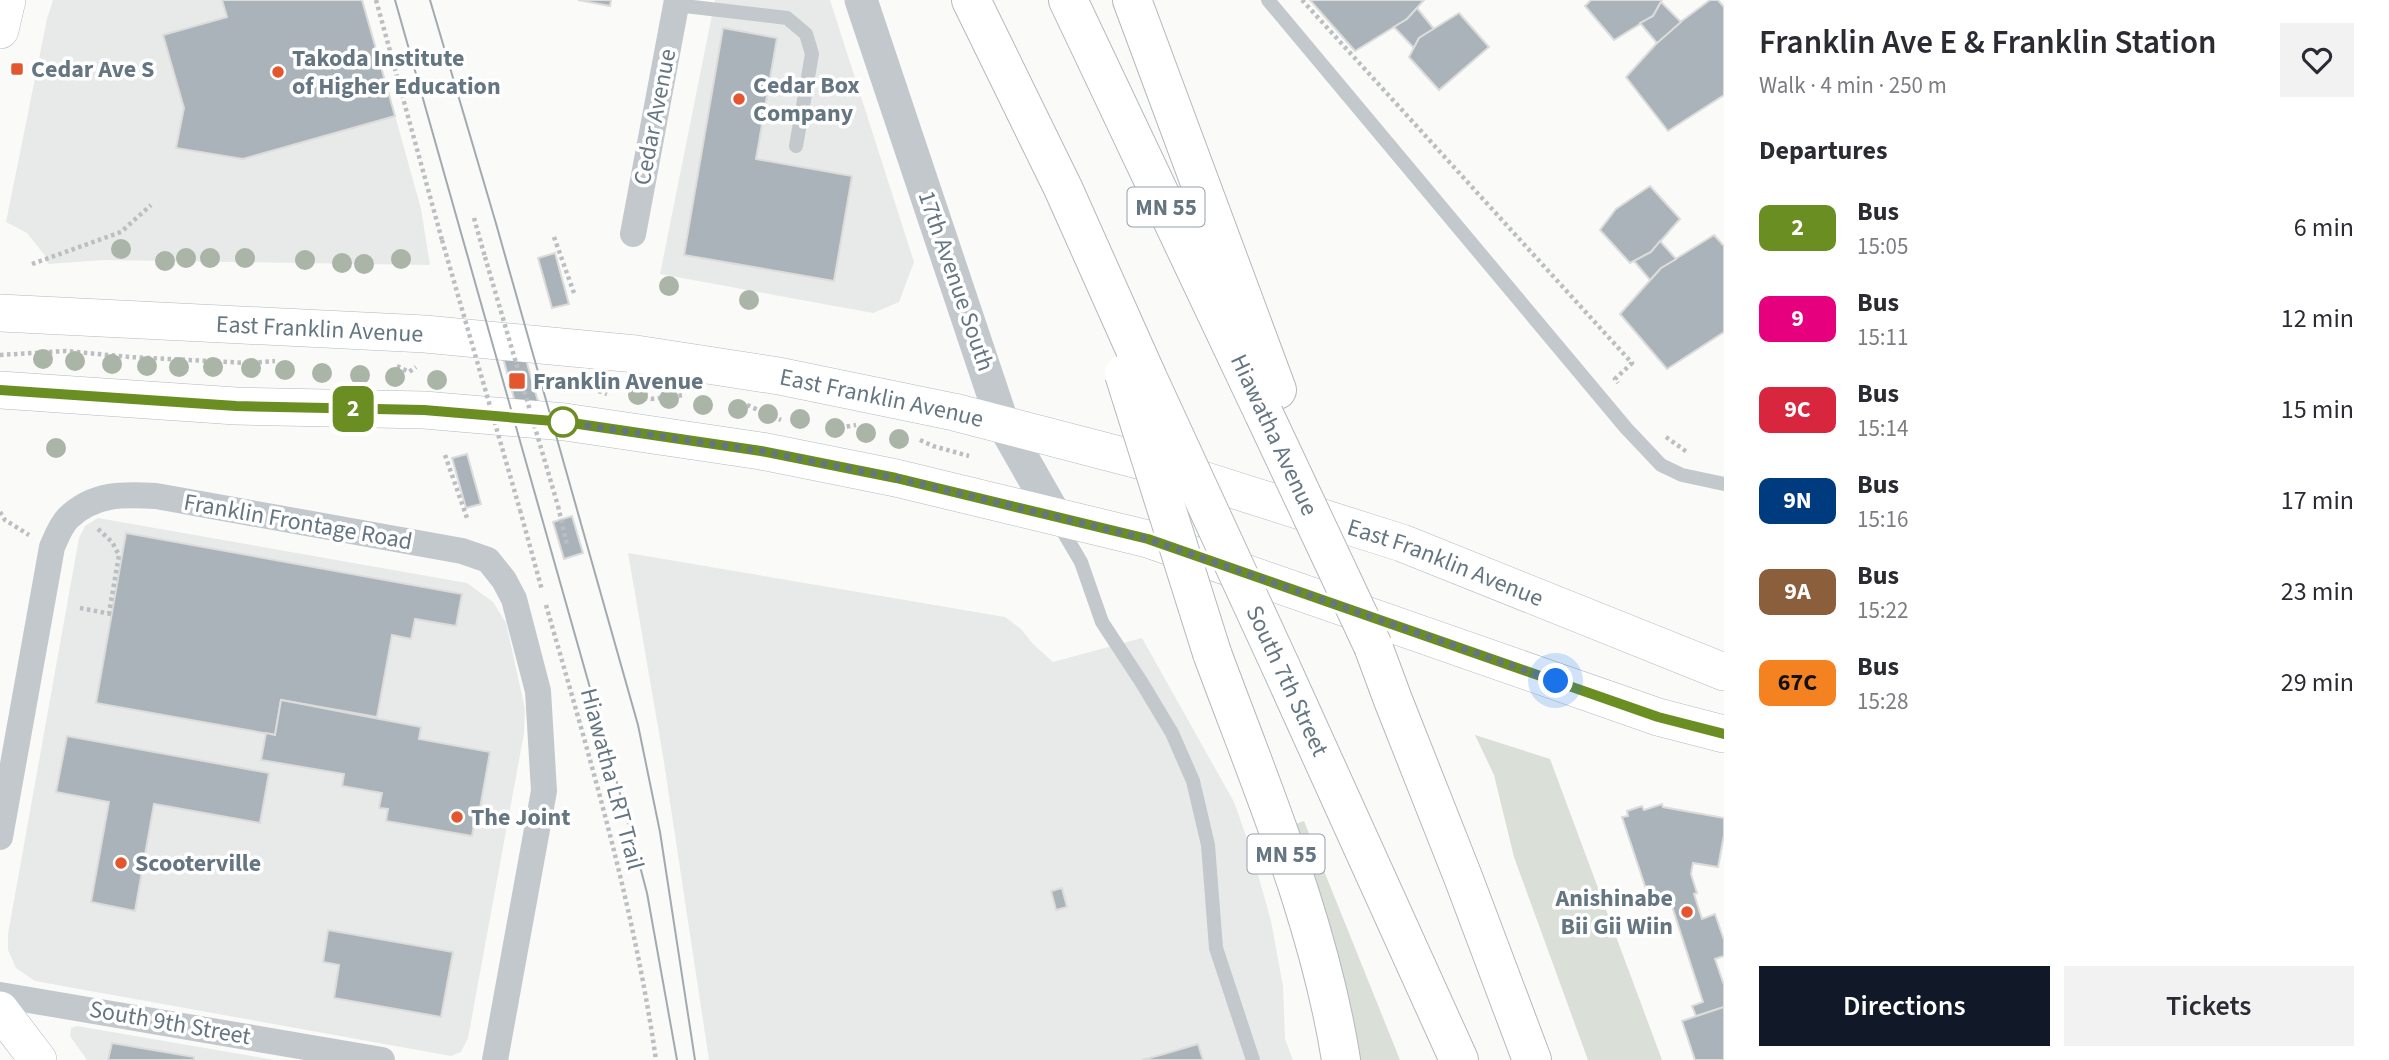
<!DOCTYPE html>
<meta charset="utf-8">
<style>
body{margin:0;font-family:"Source Sans 3",sans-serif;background:#f2f2f3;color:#2b2b33;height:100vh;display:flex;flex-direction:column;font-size:26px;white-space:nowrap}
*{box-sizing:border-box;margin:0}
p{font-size:23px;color:#7c7c81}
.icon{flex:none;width:38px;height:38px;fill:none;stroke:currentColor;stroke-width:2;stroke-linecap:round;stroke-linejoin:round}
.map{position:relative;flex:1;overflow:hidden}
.panel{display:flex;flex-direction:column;background:#fff;width:665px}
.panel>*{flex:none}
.badge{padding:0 14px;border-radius:10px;font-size:24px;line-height:46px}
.you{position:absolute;width:35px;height:35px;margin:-18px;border:5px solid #fff;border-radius:50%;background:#1a73e8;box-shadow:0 0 0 10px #1a73e833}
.map>.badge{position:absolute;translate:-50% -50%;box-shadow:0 0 0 4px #fff}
h2{padding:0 35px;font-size:26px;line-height:63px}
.round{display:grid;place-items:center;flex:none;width:74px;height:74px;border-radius:0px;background:#f2f2f3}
.overview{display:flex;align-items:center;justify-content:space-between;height:119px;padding:0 35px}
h1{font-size:33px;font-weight:600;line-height:52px}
.button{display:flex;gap:14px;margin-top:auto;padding:14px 35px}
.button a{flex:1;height:80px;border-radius:0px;background:#111827;color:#fff;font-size:28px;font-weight:600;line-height:80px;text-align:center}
.button a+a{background:#f2f2f3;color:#2b2b33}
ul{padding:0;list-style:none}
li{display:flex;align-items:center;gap:21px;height:91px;padding:0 35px}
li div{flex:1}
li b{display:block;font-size:26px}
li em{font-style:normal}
li .badge{min-width:77px;font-weight:700;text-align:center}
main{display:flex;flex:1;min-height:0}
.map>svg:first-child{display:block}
.built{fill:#e8e9e9}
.green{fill:#dadfd7}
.building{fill:#aab3b9;stroke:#dcdcda;stroke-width:2}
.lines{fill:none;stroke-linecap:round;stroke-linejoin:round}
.secondary-casing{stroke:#b3babf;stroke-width:38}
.motorway-casing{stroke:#b4b9bd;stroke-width:40}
.path{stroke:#bbbfc2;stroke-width:4.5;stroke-dasharray:3.5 3.5;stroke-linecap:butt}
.service{stroke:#c3c8cc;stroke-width:14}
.minor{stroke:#c3c8cc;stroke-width:26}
.tertiary{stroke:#c3c8cc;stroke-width:33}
.secondary{stroke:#fff;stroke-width:37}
.motorway{stroke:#fff;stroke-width:38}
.tram{stroke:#a2aab0;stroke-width:2}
.motorway-bridge-casing{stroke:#b4b9bd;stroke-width:40;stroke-linecap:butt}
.path-bridge{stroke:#bbbfc2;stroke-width:4.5;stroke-dasharray:3.5 3.5;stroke-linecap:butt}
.motorway-bridge{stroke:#fff;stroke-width:38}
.tree{fill:#aab4a7}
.line-casing{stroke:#fff;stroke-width:16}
.line{stroke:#6b8e23;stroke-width:10}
.walk{stroke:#657683;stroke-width:7;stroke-dasharray:0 12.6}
.poi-dot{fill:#e4572e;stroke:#fff;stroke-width:2.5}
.stop-dot{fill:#fff;stroke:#6b8e23;stroke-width:3.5}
.labels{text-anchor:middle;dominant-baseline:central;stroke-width:7;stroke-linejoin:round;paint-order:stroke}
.shield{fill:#fff;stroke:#939fa8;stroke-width:2}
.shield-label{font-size:23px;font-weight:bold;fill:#657683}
.poi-label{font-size:24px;font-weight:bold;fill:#657683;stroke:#fff;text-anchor:start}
.street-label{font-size:24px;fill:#657683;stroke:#fff}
</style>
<main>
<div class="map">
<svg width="1724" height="1060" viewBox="0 0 1724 1060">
<rect width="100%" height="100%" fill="#fafaf8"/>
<!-- built -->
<g class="built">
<polygon points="53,0 363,0 421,209 430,265 103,260 48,264 46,257 27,233 6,222 47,19"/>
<polygon points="715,0 830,0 914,262 899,302 873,313 660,274"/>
<polygon points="98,518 467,583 493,602 506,623 525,709 524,733 468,1038 461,1052 451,1056 35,981 16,968 8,950 8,934 79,538 85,526"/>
<polygon points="628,553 1005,617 1021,629 1033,644 1053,662 1142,638 1234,802 1252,853 1271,921 1283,986 1285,1039 1293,1060 709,1060 663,756"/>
<polygon points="77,1026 275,1060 87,1060 70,1036 71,1028"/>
</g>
<!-- green -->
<g class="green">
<polygon points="1475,735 1550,759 1662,1060 1588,1060 1514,857 1494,775"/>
<polygon points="1304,821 1400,1060 1351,1060 1290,826"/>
</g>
<!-- building -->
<g class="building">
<polygon points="222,0 362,0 395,116 243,159 176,148 184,108 163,35 227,17"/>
<polygon points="578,0 611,0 610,6"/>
<polygon points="1310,0 1424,0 1407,19 1355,51"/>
<polygon points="1591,0 1662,0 1653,16 1614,40 1585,6"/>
<polygon points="1710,0 1718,0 1724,7 1724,95 1668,131 1626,77 1667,32"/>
<polygon points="1661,2 1681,22 1657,43 1640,23 1653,16"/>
<polygon points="1417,8 1434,29 1419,38 1414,48 1394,27 1407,19"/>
<polygon points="1459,13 1489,47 1439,90 1409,57 1419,38"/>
<polygon points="723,28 777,38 756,159 852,176 834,281 684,255"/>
<polygon points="1650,186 1680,219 1651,252 1630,263 1600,230 1616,209"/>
<polygon points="1714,235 1724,246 1724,332 1667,369 1620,314 1661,268"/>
<polygon points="1660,241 1676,259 1661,268 1650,280 1634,261 1651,252"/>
<polygon points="555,253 569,304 552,308 538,258"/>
<polygon points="516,325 544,422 522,428 496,332"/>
<polygon points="467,454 481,504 466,508 452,458"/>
<polygon points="572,516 583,553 564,559 553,522"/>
<polygon points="126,533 462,594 456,626 415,619 411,639 392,635 377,717 281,700 275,735 96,703"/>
<polygon points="281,700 421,727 419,739 490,752 480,808 477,807 472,836 386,821 388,809 379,808 382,793 342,786 344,774 261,760 266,733 275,735"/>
<polygon points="67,736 269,773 260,823 154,804 135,911 91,902 109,802 56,792"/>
<polygon points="1662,804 1663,807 1724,818 1724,835 1718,867 1693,863 1691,874 1697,893 1694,894 1702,919 1715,914 1724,940 1724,956 1715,959 1724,985 1724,1007 1696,1016 1692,1006 1703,1002 1671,903 1649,909 1645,895 1648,895 1622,817 1628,816 1627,811 1642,806 1644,810"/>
<polygon points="1062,888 1067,907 1056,910 1051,891"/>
<polygon points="328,930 453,952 441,1017 334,998 339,965 323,962"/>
<polygon points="1724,1007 1724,1060 1695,1060 1682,1021"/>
<polygon points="112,1043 194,1057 194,1060 108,1060"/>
<polygon points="1198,1044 1203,1060 1142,1060 1164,1054"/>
</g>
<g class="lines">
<!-- secondary casing -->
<g class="secondary-casing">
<g id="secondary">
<polyline points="0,30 7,0"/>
<path id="s1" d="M0,313L425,334L636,354L779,376L954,412L1146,462L1402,543L1724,672"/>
<polyline points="0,390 236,406 424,410 565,422 761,451 896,478 1148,539 1658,717 1724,734"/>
<polyline points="0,1010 38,1060"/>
</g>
</g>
<!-- motorway casing -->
<g class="motorway-casing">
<g id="motorway">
<polyline points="971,0 1063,188 1146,374"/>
<polyline points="1068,0 1264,414"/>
<polyline points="1132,0 1277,390"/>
<polyline points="1373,646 1393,700 1463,877 1532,1060"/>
<path d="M1212,653C1261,786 1319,920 1341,1060"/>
<polyline points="1281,667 1459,1060"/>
</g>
</g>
<!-- path -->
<g class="path">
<polyline points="376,0 442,240"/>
<polyline points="1302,0 1632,363 1615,379 1618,383"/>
<polyline points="474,218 485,257"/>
<polyline points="554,237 574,293"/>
<polyline points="32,264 121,232 151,205"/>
<polyline points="0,355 66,351 130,357 248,363 275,361"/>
<polyline points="397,366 409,372 416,367"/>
<polyline points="572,382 607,394"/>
<polyline points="630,396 651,399 684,395"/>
<polyline points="747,405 781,420"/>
<polyline points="826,430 856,425"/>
<polyline points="1666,437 1687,452"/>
<polyline points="920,440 933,446 969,456"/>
<polyline points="445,455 467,518"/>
<polyline points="558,506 567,545"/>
<polyline points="520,510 542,590"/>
<polyline points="0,512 5,520 29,535"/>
<polyline points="98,529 112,542 119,555 109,613"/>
<path d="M546,605C589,755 634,905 656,1060"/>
<polyline points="80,608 111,614"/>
</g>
<!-- service -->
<g class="service">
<polyline points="1268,0 1626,428 1661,465 1682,475 1724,484"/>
<polyline points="676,5 787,18 806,34 812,54 796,146"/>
<polyline points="1058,523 1081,562 1102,622 1142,683 1172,733 1193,781 1208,845 1216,948 1253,1060"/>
</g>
<!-- minor -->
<g class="minor">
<polyline points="633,234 677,0"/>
<path d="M0,837L52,547C56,538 61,525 68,518C94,493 123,494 156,496L462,551L488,560L504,580L514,599L538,691L544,791L495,1060"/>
<polyline points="0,995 382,1060"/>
</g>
<!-- tertiary -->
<polyline class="tertiary" points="861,0 1003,424 1056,517"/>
<!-- secondary -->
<use href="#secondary" class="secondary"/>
<!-- motorway -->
<use href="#motorway" class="motorway"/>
<!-- tram -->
<g class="tram">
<polyline points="395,0 632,836 647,893 677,1060"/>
<polyline points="430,0 495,220 638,725 660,832 695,1060"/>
</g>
<!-- motorway-bridge casing -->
<g class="motorway-bridge-casing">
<g id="motorway-bridge">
<polyline points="1124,374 1212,653"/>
<polyline points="1146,374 1281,667"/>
<polyline points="1264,414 1373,646"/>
</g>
</g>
<!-- path-bridge -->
<g class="path-bridge">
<polyline points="442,240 520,510"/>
<polyline points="485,257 558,506"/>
</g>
<!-- motorway-bridge -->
<use href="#motorway-bridge" class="motorway-bridge"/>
</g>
<!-- trees -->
<g class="tree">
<circle cx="121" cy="249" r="10"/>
<circle cx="186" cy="258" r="10"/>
<circle cx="210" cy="258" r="10"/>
<circle cx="245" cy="258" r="10"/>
<circle cx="401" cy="259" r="10"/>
<circle cx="305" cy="260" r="10"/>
<circle cx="165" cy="261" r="10"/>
<circle cx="342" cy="263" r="10"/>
<circle cx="364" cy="264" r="10"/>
<circle cx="669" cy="286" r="10"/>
<circle cx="749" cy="300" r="10"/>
<circle cx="43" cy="359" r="10"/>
<circle cx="75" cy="361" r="10"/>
<circle cx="112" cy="364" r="10"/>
<circle cx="147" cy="366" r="10"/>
<circle cx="179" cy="367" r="10"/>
<circle cx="213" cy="367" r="10"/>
<circle cx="251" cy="368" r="10"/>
<circle cx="285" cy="370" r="10"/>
<circle cx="322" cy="373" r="10"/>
<circle cx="360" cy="375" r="10"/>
<circle cx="395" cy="377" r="10"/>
<circle cx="437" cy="380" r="10"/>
<circle cx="638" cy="395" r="10"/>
<circle cx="669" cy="399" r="10"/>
<circle cx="703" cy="405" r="10"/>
<circle cx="738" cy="409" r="10"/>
<circle cx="768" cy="414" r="10"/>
<circle cx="800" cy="419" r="10"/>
<circle cx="835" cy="428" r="10"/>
<circle cx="866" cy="433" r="10"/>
<circle cx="899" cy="439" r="10"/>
<circle cx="56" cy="448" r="10"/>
</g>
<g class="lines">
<!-- line casing -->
<g class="line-casing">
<polyline id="line" points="0,390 236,406 424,410 565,422 761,451 896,478 1148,539 1658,717 1724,734"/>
</g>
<!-- line -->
<use href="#line" class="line"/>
<!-- walk -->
<polyline class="walk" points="563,422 761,451 896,478 1148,539 1556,681"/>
</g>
<!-- markers -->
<g class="poi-dot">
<rect x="10" y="62" width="14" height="14" rx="3.5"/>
<circle cx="278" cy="72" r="7"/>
<circle cx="739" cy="99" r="7"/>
<rect x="508" y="372" width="18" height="18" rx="3.5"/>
<circle cx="457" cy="817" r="7"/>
<circle cx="121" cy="863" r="7"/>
<circle cx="1687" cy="912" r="7"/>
</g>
<circle class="stop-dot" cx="563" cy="422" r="14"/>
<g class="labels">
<!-- shield labels -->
<g class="shield">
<rect x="1127.5" y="187.5" width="77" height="39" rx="5"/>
<rect x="1247.5" y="834.5" width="77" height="39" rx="5"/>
</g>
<g class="shield-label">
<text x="1166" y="207">MN 55</text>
<text x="1286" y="854">MN 55</text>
</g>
<!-- poi labels -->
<g class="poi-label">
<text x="292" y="58">Takoda Institute<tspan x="292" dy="28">of Higher Education</tspan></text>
<text x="31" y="69">Cedar Ave S</text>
<text x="753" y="85">Cedar Box<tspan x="753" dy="28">Company</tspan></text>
<text x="533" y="381">Franklin Avenue</text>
<text x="471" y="817">The Joint</text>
<text x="135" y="863">Scooterville</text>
<text x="1673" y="898" text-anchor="end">Anishinabe<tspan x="1673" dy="28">Bii Gii Wiin</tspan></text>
</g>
<!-- street labels -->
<g class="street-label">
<text transform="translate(655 117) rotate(-79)">Cedar Avenue</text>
<text transform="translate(956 281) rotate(71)">17th Avenue South</text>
<text stroke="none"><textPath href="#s1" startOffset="320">East Franklin Avenue</textPath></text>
<text stroke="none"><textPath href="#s1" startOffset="887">East Franklin Avenue</textPath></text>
<text transform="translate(1274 435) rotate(65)">Hiawatha Avenue</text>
<text transform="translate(298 522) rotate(10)">Franklin Frontage Road</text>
<text stroke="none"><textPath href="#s1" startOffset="1475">East Franklin Avenue</textPath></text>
<text transform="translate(1287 681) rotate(65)">South 7th Street</text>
<text transform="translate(612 779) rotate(75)">Hiawatha LRT Trail</text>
<text transform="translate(170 1023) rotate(10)">South 9th Street</text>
</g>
</g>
</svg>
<div class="you" style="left:1556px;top:681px"></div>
<b class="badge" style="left:353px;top:409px;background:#6b8e23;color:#fff">2</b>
</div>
<section class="panel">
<div class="overview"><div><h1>Franklin Ave E &amp; Franklin Station</h1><p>Walk · 4 min · 250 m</p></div><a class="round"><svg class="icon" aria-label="heart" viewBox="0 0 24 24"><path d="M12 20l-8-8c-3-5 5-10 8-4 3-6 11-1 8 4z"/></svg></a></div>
<h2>Departures</h2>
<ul>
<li><span class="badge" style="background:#6b8e23;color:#fff">2</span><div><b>Bus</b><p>15:05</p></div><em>6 min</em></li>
<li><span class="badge" style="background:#e6007e;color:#fff">9</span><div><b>Bus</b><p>15:11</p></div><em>12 min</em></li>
<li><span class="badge" style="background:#d7263d;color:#fff">9C</span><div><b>Bus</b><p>15:14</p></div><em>15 min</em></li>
<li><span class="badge" style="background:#003b80;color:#fff">9N</span><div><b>Bus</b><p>15:16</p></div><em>17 min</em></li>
<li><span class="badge" style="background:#8b5e3c;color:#fff">9A</span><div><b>Bus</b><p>15:22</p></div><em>23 min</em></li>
<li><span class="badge" style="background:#f58220;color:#111">67C</span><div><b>Bus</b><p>15:28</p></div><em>29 min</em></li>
</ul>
<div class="button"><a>Directions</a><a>Tickets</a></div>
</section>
</main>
